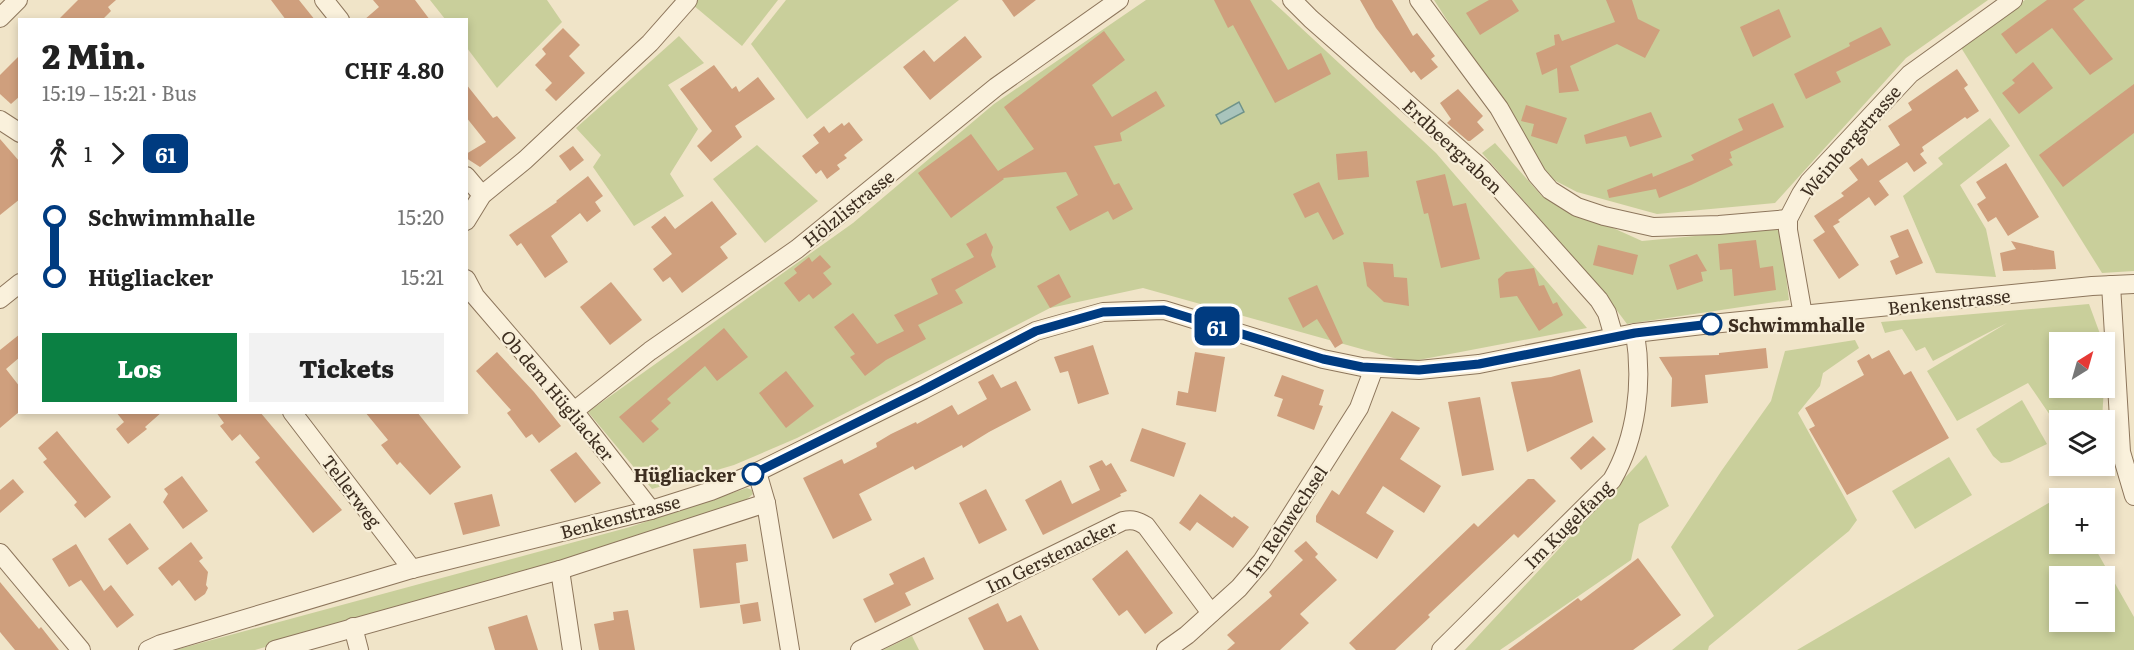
<!DOCTYPE html>
<html lang="de">
<meta charset="utf-8">
<style>
body{margin:0;font-family:Literata,serif;background:#f2f2f2;color:#222;height:100vh;display:flex;flex-direction:column;font-size:22px;white-space:nowrap}
*{box-sizing:border-box;margin:0}
p{font-size:20px;color:#767676}
.icon{flex:none;width:33px;height:33px;fill:none;stroke:currentColor;stroke-width:2;stroke-linecap:round;stroke-linejoin:round}
.map{position:relative;flex:1;overflow:hidden}
.panel{position:absolute;left:18px;top:18px;width:450px;height:396px;display:flex;flex-direction:column;background:#fff;border-radius:0px;box-shadow:0 3px 9px #0003}
.panel>*{flex:none}
.badge{padding:0 12px;border-radius:9px;font-size:21px;line-height:39px}
.needle{width:39px;rotate:37deg}
.buttons{position:absolute;left:2049px;top:332px;display:grid;gap:12px}
.buttons a{display:grid;place-items:center;width:66px;height:66px;border-radius:0px;background:#fff;box-shadow:0 3px 9px #0003;font-size:30px}
.map>.badge{position:absolute;translate:-50% -50%;box-shadow:0 0 0 3px #fff}
.legs{display:flex;align-items:center;gap:9px;height:66px;padding:0 24px;font-size:20px}
.legs p{margin-inline-start:auto}
.overview{display:flex;align-items:center;justify-content:space-between;height:102px;padding:0 24px}
h1{font-size:33px;font-weight:800;line-height:45px}
.action{display:flex;gap:12px;margin-top:auto;padding:12px 24px}
.action a{flex:1;height:69px;border-radius:0px;background:#0b8043;color:#fff;font-size:24px;font-weight:800;line-height:69px;text-align:center}
.action a+a{background:#f2f2f2;color:#222}
ul{padding:0 24px;list-style:none}
li{display:flex;align-items:center;gap:21px;height:60px;font-size:22px}
li i{display:grid;place-items:center;width:9px;height:100%;margin:0 8px;background:currentColor}
li i::after{content:'';width:15px;height:15px;margin:-8px;border:4px solid;border-radius:50%;background:#fff}
li p{margin-inline-start:auto}
li:first-child i{background:linear-gradient(#0000 50%,currentColor 0)}
li:last-child i{background:linear-gradient(currentColor 50%,#0000 0)}
.map>svg:first-child{display:block}
.green{fill:#c9cf9b;fill-rule:evenodd}
.water{fill:#a9c4bc;stroke:#6f938a;stroke-width:1.5}
.building{fill:#cf9f7d}
.lines{fill:none;stroke-linecap:round;stroke-linejoin:round}
.street-casing{stroke:#8d765c;stroke-width:20}
.street{stroke:#faf1dc;stroke-width:18}
.line-1-casing{stroke:#fff;stroke-width:14}
.line-1{stroke:#003b80;stroke-width:9}
.stop-1-dot{fill:#fff;stroke:#003b80;stroke-width:3}
.labels{text-anchor:middle;dominant-baseline:central;stroke-width:4.5;stroke-linejoin:round;paint-order:stroke}
.street-label{font-size:18px;fill:#3d2e20;stroke:#f7eed8}
.stop-label{font-size:18px;font-weight:bold;fill:#3d2e20;stroke:#f7eed8;text-anchor:start}
</style>
<div class="map">
<svg width="2134" height="650" viewBox="0 0 2134 650">
<rect width="100%" height="100%" fill="#f0e4c8"/>
<!-- green -->
<g class="green">
<polygon points="430,0 547,0 562,22 497,88 467,48 466,20 445,19"/>
<polygon points="698,0 778,0 742,46 693,5"/>
<polygon points="786,0 959,0 807,119 751,44"/>
<polygon points="1146,0 1271,0 1436,153 1587,328 1408,362 1143,288 1050,308 797,438 734,465 652,489 588,412 853,223 994,104"/>
<polygon points="1434,0 1988,0 1906,58 1775,203 1657,214 1577,192 1550,178"/>
<polygon points="2025,0 2134,0 2134,271 2102,273 1960,46"/>
<polygon points="679,36 704,63 668,85 698,129 670,174 684,196 634,226 593,167 601,155 576,128"/>
<polygon points="1990,118 2010,146 1960,185 1986,229 1996,277 1936,273 1903,196 1943,164 1938,158"/>
<polygon points="1495,143 1542,196 1642,241 1780,228 1789,300 1627,324 1600,288 1482,153"/>
<polygon points="757,145 818,201 765,243 713,179"/>
<polygon points="2089,304 2103,342 2060,342 2060,387 2104,387 2102,420 2060,420 2059,423 2054,421 2028,383 1957,421 1927,371 2007,323 1933,361 1925,347 1916,351 1902,329 1885,333 1881,322"/>
<polygon points="1855,340 1859,348 1823,373 1820,386 1798,413 1857,520 1849,531 1709,646 1708,650 1672,650 1714,616 1671,547 1722,470 1771,401 1785,351"/>
<polygon points="2022,400 2047,444 2010,462 2001,463 1993,456 1976,429"/>
<polygon points="1646,455 1669,506 1639,524 1631,560 1500,650 1465,650"/>
<polygon points="1949,457 1972,495 1915,529 1892,491"/>
<polygon points="747,488 752,490 753,494 747,499 716,514 255,650 175,650 630,527"/>
<path d="M2064,494L2066,498H2060V543H2092L2134,617V650H1797ZM2060,576H2104V621H2060Z"/>
<polygon points="912,636 919,650 883,650"/>
</g>
<!-- water -->
<polygon class="water" points="1239,102 1244,112 1221,124 1216,115"/>
<!-- building -->
<g class="building">
<polygon points="78,0 116,0 108,7 111,11 102,20 58,20"/>
<polygon points="271,0 299,0 315,20 286,20"/>
<polygon points="373,0 415,0 430,20 364,20 379,7"/>
<polygon points="1002,0 1036,0 1014,17"/>
<polygon points="1214,0 1250,0 1288,70 1321,53 1331,74 1275,103 1233,25 1228,28"/>
<polygon points="1360,0 1392,0 1413,36 1417,33 1435,56 1431,59 1438,67 1421,80 1414,71 1411,73 1376,28"/>
<polygon points="1489,0 1512,0 1519,11 1480,35 1466,13"/>
<polygon points="1606,0 1632,0 1638,19 1660,30 1645,58 1617,44 1570,66 1579,91 1559,93 1557,68 1542,75 1536,53 1555,45 1554,35 1559,34 1562,41 1615,22"/>
<polygon points="2047,0 2085,0 2073,9 2113,59 2090,75 2052,28 2016,54 2001,34"/>
<polygon points="1779,9 1791,37 1753,57 1740,27"/>
<polygon points="1881,27 1891,45 1836,72 1841,82 1806,99 1794,74 1850,46 1849,43"/>
<polygon points="563,28 580,45 569,56 585,73 556,101 545,90 552,83 535,65 546,54 542,49"/>
<polygon points="1104,31 1125,60 1092,85 1112,117 1156,91 1165,106 1120,133 1122,141 1094,146 1114,185 1119,183 1133,209 1113,220 1108,211 1070,231 1056,207 1078,195 1066,172 1003,178 1004,179 951,218 918,173 971,134 998,171 1034,149 1004,107"/>
<polygon points="965,36 982,57 930,100 903,67 924,50 934,62"/>
<polygon points="20,55 20,96 11,104 0,94 0,75"/>
<polygon points="2033,62 2053,88 2019,114 2002,93 2015,83 2012,80"/>
<polygon points="714,65 732,89 736,86 739,92 758,77 775,99 735,126 742,137 711,162 697,146 712,131 680,89"/>
<polygon points="1957,69 1968,85 1964,88 1979,111 1967,119 1965,117 1922,147 1924,151 1920,154 1927,163 1914,172 1907,162 1879,181 1889,195 1875,206 1869,197 1838,220 1840,222 1833,226 1859,265 1839,279 1813,240 1825,232 1814,216 1844,196 1841,193 1858,180 1849,168 1862,158 1868,166 1900,145 1888,126 1912,110 1908,103"/>
<polygon points="466,84 493,118 497,116 516,138 480,167 466,158 466,154 486,142 466,117"/>
<polygon points="2134,84 2134,133 2063,187 2039,155"/>
<polygon points="1458,89 1483,116 1477,122 1484,130 1470,141 1468,141 1447,123 1451,119 1440,103"/>
<polygon points="1773,103 1784,127 1730,152 1732,158 1729,159 1733,165 1691,185 1659,198 1656,189 1609,198 1607,190 1652,173 1653,177 1694,160 1691,155 1743,130 1738,119"/>
<polygon points="1526,105 1567,118 1557,144 1531,136 1534,124 1521,121"/>
<polygon points="1651,112 1662,137 1630,147 1626,136 1586,144 1584,135"/>
<polygon points="849,122 863,140 844,155 847,158 837,165 840,169 827,179 821,170 816,174 802,156 819,143 813,135 824,126 829,133 842,123 844,126"/>
<polygon points="0,139 20,162 20,199 0,215"/>
<polygon points="573,146 584,160 570,171 559,156"/>
<polygon points="1367,151 1369,177 1338,180 1336,154"/>
<polygon points="2006,163 2039,217 2008,236 1996,217 1988,222 1977,204 1986,198 1976,182"/>
<polygon points="1445,174 1453,206 1466,203 1480,259 1441,268 1428,213 1424,214 1416,181"/>
<polygon points="588,176 603,196 595,202 601,211 587,222 580,213 551,236 568,262 545,278 521,243 517,246 509,235 557,202 556,201"/>
<polygon points="1319,182 1344,234 1333,240 1318,212 1305,218 1293,194"/>
<polygon points="712,201 737,234 720,247 728,258 682,293 670,277 663,282 653,269 672,254 651,227 665,216 675,229"/>
<polygon points="1908,229 1923,263 1896,275 1890,261 1899,257 1890,236"/>
<polygon points="986,233 993,247 991,255 996,267 955,290 963,303 918,325 926,339 886,360 865,376 850,357 855,354 834,327 853,313 877,344 904,331 894,315 938,294 931,279 974,257 966,244"/>
<polygon points="1756,240 1760,268 1773,266 1776,290 1734,296 1732,269 1720,270 1718,244"/>
<polygon points="2011,241 2054,251 2056,269 2003,271 2000,253 2016,249"/>
<polygon points="1598,245 1638,255 1633,275 1593,265"/>
<polygon points="1697,254 1707,271 1701,272 1703,281 1677,290 1669,265"/>
<polygon points="820,255 831,267 823,273 832,284 813,299 809,294 799,302 784,283 797,273 794,269 809,257 812,262"/>
<polygon points="1363,262 1393,264 1394,277 1407,278 1409,306 1384,302 1367,286"/>
<polygon points="1534,268 1539,286 1544,285 1553,304 1557,302 1563,315 1539,331 1517,296 1500,298 1498,279 1506,272"/>
<polygon points="1059,274 1071,297 1050,308 1037,286"/>
<polygon points="611,282 642,320 610,345 580,307"/>
<polygon points="1317,285 1343,343 1335,348 1317,319 1303,328 1288,298"/>
<polygon points="724,328 748,357 717,381 705,366 667,399 671,403 651,421 659,429 643,443 619,417"/>
<polygon points="20,334 20,357 6,369 20,387 20,411 0,428 0,350"/>
<polygon points="1093,345 1109,394 1078,404 1068,371 1060,373 1054,357"/>
<polygon points="1766,348 1768,368 1705,375 1708,403 1671,407 1672,378 1659,357 1719,355 1719,353"/>
<polygon points="1889,350 1904,375 1911,371 1949,438 1847,495 1809,429 1815,426 1805,408 1864,375 1857,361 1869,354 1872,359"/>
<polygon points="497,352 534,392 561,426 539,443 532,434 526,438 507,413 511,410 476,371"/>
<polygon points="1195,352 1225,357 1216,412 1176,405 1178,391 1188,393"/>
<polygon points="1580,369 1593,422 1527,452 1511,382 1551,377"/>
<polygon points="786,371 814,406 786,428 759,393"/>
<polygon points="993,374 1001,388 1016,381 1031,410 989,432 963,448 962,445 915,470 913,466 859,494 872,520 833,539 803,478 842,459 844,464 877,447 876,443 891,434 916,422 917,424 952,405 958,415 987,399 978,382"/>
<polygon points="1282,375 1324,390 1319,405 1323,406 1314,430 1277,416 1283,399 1274,396"/>
<polygon points="1480,397 1494,470 1462,476 1448,402"/>
<polygon points="1392,411 1420,428 1400,459 1441,486 1424,513 1383,486 1366,513 1394,531 1377,559 1316,522 1316,516 1332,490 1339,495"/>
<polygon points="116,412 162,412 145,427 147,429 128,444 116,429 124,422"/>
<polygon points="216,412 260,412 342,510 313,533 255,462 260,458 240,434 232,441 220,426 224,423"/>
<polygon points="365,412 417,412 461,467 430,495 400,462 397,465 381,445 388,440"/>
<polygon points="1142,428 1186,443 1174,477 1130,461"/>
<polygon points="57,431 111,497 85,518 74,505 77,502 43,462 47,459 38,448"/>
<polygon points="1593,436 1606,449 1581,470 1570,458"/>
<polygon points="576,452 601,483 575,503 550,470"/>
<polygon points="1102,460 1106,466 1111,463 1127,491 1120,494 1121,496 1043,535 1025,500 1061,480 1072,504 1100,490 1089,466"/>
<polygon points="182,476 208,511 183,529 163,502 168,494 164,489"/>
<polygon points="13,479 24,492 0,513 0,490"/>
<polygon points="1528,479 1534,479 1556,501 1518,538 1514,534 1428,615 1430,617 1395,650 1356,650 1349,643 1474,523 1478,527"/>
<polygon points="986,489 1007,530 979,544 959,503"/>
<polygon points="492,494 500,526 463,535 454,503"/>
<polygon points="1200,494 1232,518 1234,516 1249,527 1233,548 1197,522 1190,531 1179,523"/>
<polygon points="130,523 149,549 127,565 108,539"/>
<polygon points="1306,541 1318,554 1315,557 1337,580 1300,614 1309,623 1280,650 1227,650 1235,643 1227,635 1272,596 1269,592 1303,560 1294,551"/>
<polygon points="191,542 203,558 199,561 208,572 206,585 208,588 205,594 195,601 179,580 172,586 158,568"/>
<polygon points="76,544 104,591 111,585 134,615 117,628 81,580 69,587 52,559"/>
<polygon points="746,544 748,561 736,563 740,603 700,608 693,549"/>
<polygon points="1127,550 1173,613 1145,634 1127,610 1119,616 1092,579"/>
<polygon points="924,557 934,579 905,593 911,605 875,623 863,599 894,584 889,574"/>
<polygon points="1638,558 1681,615 1633,650 1508,650 1578,598 1581,601"/>
<polygon points="0,582 39,629 41,627 59,650 15,650 0,632"/>
<polygon points="758,602 761,621 743,624 740,605"/>
<polygon points="998,603 1007,622 1021,615 1039,650 984,650 968,618"/>
<polygon points="628,610 635,650 599,650 594,624 614,620 613,612"/>
<polygon points="527,615 538,650 495,650 488,627"/>
</g>
<g class="lines">
<!-- street casing -->
<g class="street-casing">
<g id="street">
<polyline points="324,0 340,20"/>
<polyline points="1292,0 1311,19 1482,169 1599,300 1607,313 1614,337"/>
<polyline points="1419,0 1499,108 1537,175 1550,190 1577,207 1604,216 1653,227 1719,225 1788,219"/>
<polyline points="0,18 18,0"/>
<polyline points="0,120 20,133"/>
<polyline points="466,176 482,195"/>
<polyline points="466,221 482,195 525,160 650,43 688,0"/>
<polyline points="466,279 475,296 574,411 651,510"/>
<polyline points="2111,285 2121,452 2134,496"/>
<polyline points="0,299 20,283"/>
<polyline points="1803,315 1788,230 1788,219 1801,194 1809,182 1910,74 2013,0"/>
<polyline points="574,411 650,351 797,249 996,87 1119,0"/>
<polyline points="292,412 412,569"/>
<polyline points="757,472 766,503 790,650"/>
<polyline points="0,553 81,650"/>
<polyline points="560,570 572,650"/>
<polyline points="353,627 359,650"/>
<polyline points="148,650 161,644 412,569 651,510 711,491 753,474 923,390 1036,331 1103,312 1164,310 1323,359 1362,367 1419,370 1479,364 1635,333 1711,324 2092,286 2134,284"/>
<polyline points="275,650 560,570 766,503"/>
<path d="M860,650L1123,521C1133,519 1138,521 1146,526L1211,613"/>
<polyline points="1166,650 1187,635 1239,588 1262,561 1359,408 1374,368"/>
<path d="M1441,650L1612,480C1637,437 1643,382 1635,333"/>
</g>
</g>
<!-- street -->
<use href="#street" class="street"/>
</g>
<g class="lines">
<!-- line-1 casing -->
<g class="line-1-casing">
<polyline id="line-1" points="753,474 923,390 1036,331 1103,312 1164,310 1323,359 1362,367 1419,370 1479,364 1635,333 1711,324"/>
</g>
<!-- line-1 -->
<use href="#line-1" class="line-1"/>
</g>
<!-- markers -->
<g class="stop-1-dot">
<circle cx="1711" cy="324" r="10"/>
<circle cx="753" cy="474" r="10"/>
</g>
<g class="labels">
<!-- street labels -->
<g class="street-label">
<text transform="translate(1850 141) rotate(-49)">Weinbergstrasse</text>
<text transform="translate(1453 146) rotate(43)">Erdbeergraben</text>
<text transform="translate(848 208) rotate(-39)">Hölzlistrasse</text>
<text transform="translate(1949 301) rotate(-6)">Benkenstrasse</text>
<text transform="translate(558 395) rotate(50)">Ob dem Hügliacker</text>
<text transform="translate(352 491) rotate(53)">Tellerweg</text>
<text transform="translate(620 516) rotate(-15)">Benkenstrasse</text>
<text transform="translate(1286 521) rotate(-56)">Im Rehwechsel</text>
<text transform="translate(1568 524) rotate(-45)">Im Kugelfang</text>
<text transform="translate(1051 556) rotate(-26)">Im Gerstenacker</text>
</g>
<!-- stop labels -->
<g class="stop-label">
<text x="1728" y="324">Schwimmhalle</text>
<text x="736" y="474" text-anchor="end">Hügliacker</text>
</g>
</g>
</svg>
<div class="buttons">
<a><svg class="needle" viewBox="-14 -14 28 28"><path d="M0-13l5 13h-10z" fill="#e53935"/><path d="M0 13l5-13h-10z" fill="#767676"/></svg></a>
<a><svg class="icon" aria-label="layers" viewBox="0 0 24 24"><path d="M12 4l9 5-9 5-9-5zM3 14l9 5 9-5"/></svg></a>
<a>+</a>
<a>−</a>
</div>
<b class="badge" style="left:1217px;top:326px;background:#003b80;color:#fff">61</b>
<section class="panel">
<div class="overview"><div><h1>2 Min.</h1><p>15:19 – 15:21 · Bus</p></div><b>CHF 4.80</b></div>
<div class="legs"><svg class="icon" aria-label="walk" viewBox="0 0 24 24"><circle cx="13" cy="4" r="2"/><path d="M13 8l-2 6 4 7M11 14l-3 7M7 12l3-4h3l4 4"/></svg>1<svg class="icon" aria-label="forward" viewBox="0 0 24 24"><path d="M9 5l7 7-7 7"/></svg><b class="badge" style="background:#003b80;color:#fff">61</b></div>
<ul>
<li><i style="color:#003b80"></i><b>Schwimmhalle</b><p>15:20</p></li>
<li><i style="color:#003b80"></i><b>Hügliacker</b><p>15:21</p></li>
</ul>
<div class="action"><a>Los</a><a>Tickets</a></div>
</section>
</div>
